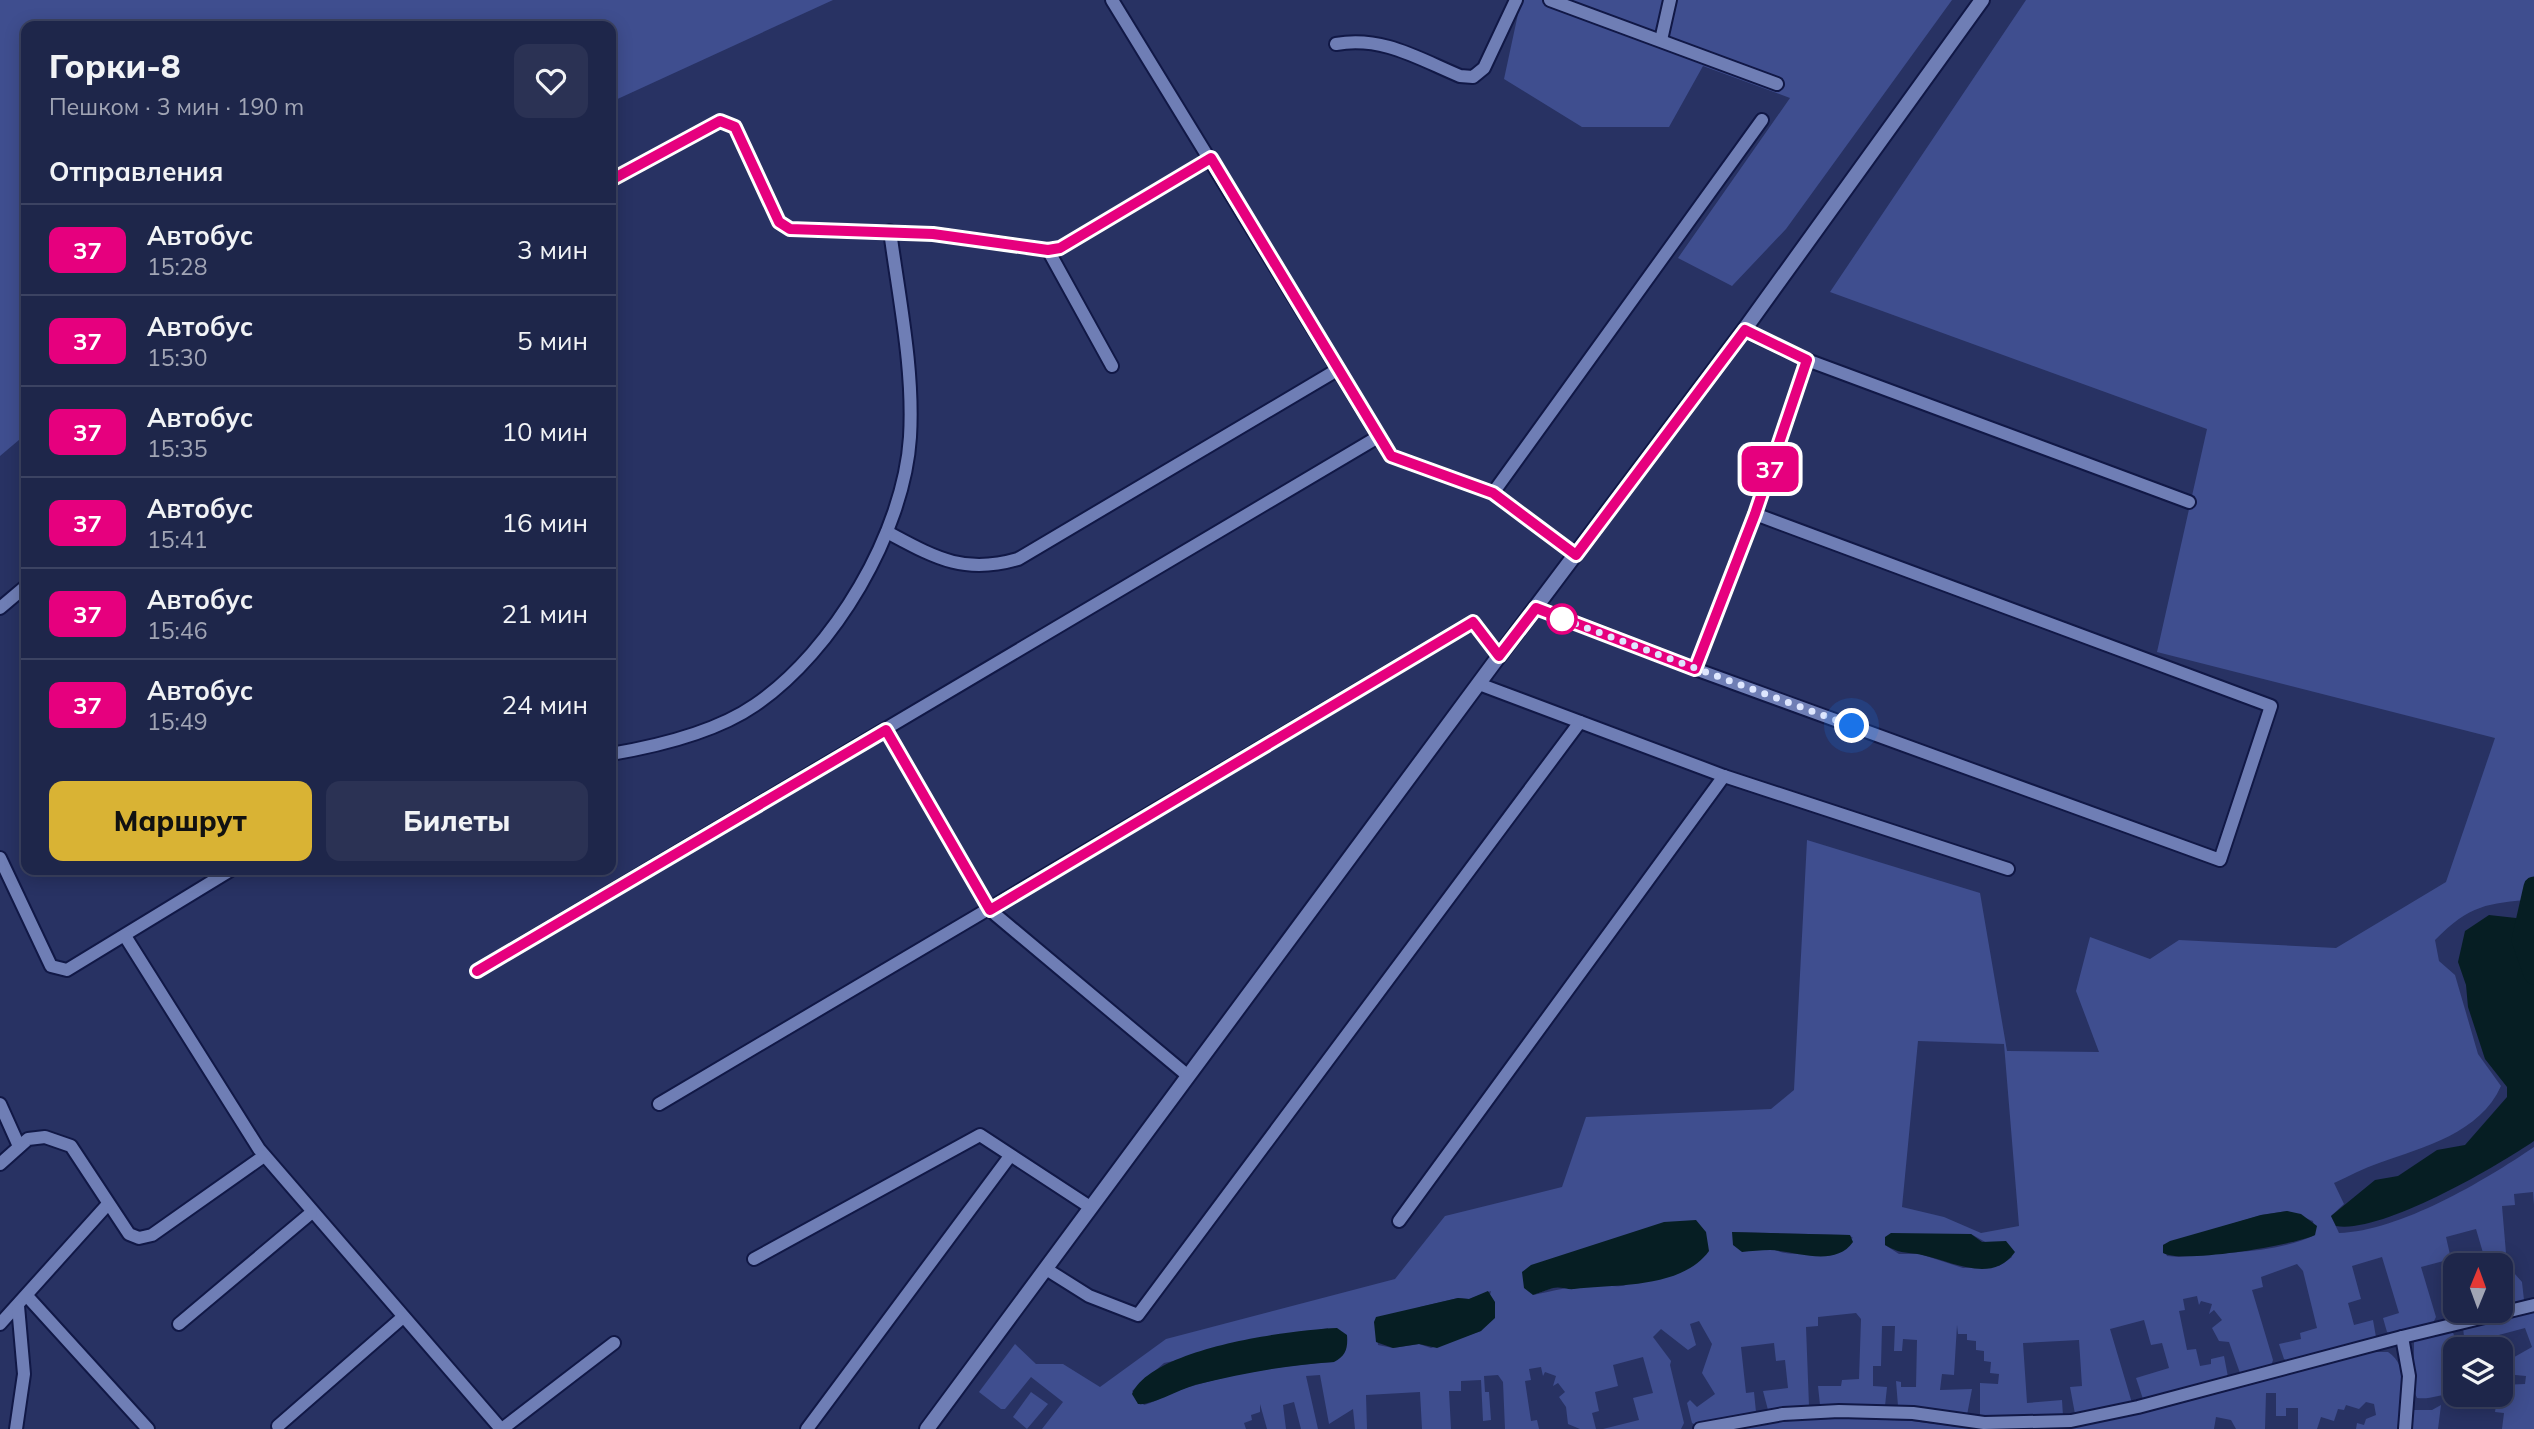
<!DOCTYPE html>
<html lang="ru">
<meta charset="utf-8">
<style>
body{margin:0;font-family:Mulish,sans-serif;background:#2b3254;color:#f1f3f6;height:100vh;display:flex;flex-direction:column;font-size:26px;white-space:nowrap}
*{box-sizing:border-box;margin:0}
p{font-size:23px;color:#a1a5b5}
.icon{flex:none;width:38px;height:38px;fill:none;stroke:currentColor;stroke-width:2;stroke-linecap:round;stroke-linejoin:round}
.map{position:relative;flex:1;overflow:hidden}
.sheet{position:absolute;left:21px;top:21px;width:595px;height:854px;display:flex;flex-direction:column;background:#1e264a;border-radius:14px;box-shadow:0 4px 18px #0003,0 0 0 2px #3c4362}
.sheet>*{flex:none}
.badge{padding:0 14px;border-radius:10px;font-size:24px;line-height:46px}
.needle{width:46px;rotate:1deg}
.tools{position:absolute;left:2443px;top:1253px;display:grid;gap:14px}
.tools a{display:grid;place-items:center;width:70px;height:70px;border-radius:14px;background:#1e264a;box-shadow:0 4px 18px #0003,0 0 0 2px #3c4362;font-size:35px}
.you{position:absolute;width:35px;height:35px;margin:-18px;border:5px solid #fff;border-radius:50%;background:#1a73e8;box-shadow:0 0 0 10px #1a73e833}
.map>.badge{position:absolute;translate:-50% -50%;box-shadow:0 0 0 4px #fff}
h2{padding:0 28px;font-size:26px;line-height:63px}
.round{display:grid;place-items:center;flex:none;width:74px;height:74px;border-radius:14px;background:#2b3254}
.headline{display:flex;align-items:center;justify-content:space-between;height:119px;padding:0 28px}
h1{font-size:33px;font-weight:800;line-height:52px}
.button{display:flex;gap:14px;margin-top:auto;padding:14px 28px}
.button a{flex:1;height:80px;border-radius:14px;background:#d9b334;color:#111;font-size:28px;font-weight:800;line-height:80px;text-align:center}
.button a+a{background:#2b3254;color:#f1f3f6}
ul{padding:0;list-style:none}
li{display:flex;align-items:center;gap:21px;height:91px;padding:0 28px;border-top:2px solid #3c4362}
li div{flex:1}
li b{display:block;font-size:26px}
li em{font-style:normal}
li .badge{min-width:77px;font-weight:700;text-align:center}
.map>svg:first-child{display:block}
.green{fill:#3f4e8f;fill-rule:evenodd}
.water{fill:#061e23}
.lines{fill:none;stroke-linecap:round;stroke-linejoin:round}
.river{stroke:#061e23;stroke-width:21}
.minor-casing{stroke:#111846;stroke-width:16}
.tertiary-casing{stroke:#111846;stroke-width:18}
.minor{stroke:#6f7eb5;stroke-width:12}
.tertiary{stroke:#6f7eb5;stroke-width:14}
.line-casing{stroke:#fff;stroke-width:16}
.line{stroke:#e6007e;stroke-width:10}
.walk{stroke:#dee6fe;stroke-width:7;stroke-dasharray:0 12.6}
.stop-dot{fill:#fff;stroke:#e6007e;stroke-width:3.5}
</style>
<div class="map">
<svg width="2534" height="1429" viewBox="0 0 2534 1429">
<rect width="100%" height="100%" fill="#283263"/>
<!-- green -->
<g class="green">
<polygon points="0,0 833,0 611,102 611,26 26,26 26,434 0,456"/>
<polygon points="1521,0 1952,0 1786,229 1732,286 1678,258 1790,98 1703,66 1669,127 1582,127 1504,79"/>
<path d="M2026,0H2534V899C2486,904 2471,904 2435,940L2439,961L2455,975L2478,1054L2501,1086C2480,1133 2424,1147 2379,1163C2364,1168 2349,1176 2334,1183L2344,1204L2331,1216L2339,1233C2400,1231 2484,1181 2534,1147V1205L2533,1192L2514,1194L2515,1205L2502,1206L2507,1265L2522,1282L2524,1300L2501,1306V1265H2479L2486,1263L2476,1229L2446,1237L2451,1259L2421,1267L2436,1317L2433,1323L2391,1334L2387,1332L2383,1318L2399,1313L2382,1257L2352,1266L2361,1299L2348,1303L2354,1325L2373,1320L2376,1337L2288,1361L2284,1359L2279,1344L2301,1339L2300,1333L2317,1328L2303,1271L2297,1264L2261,1277L2263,1287L2252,1290L2273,1360L2271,1366L2240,1373L2229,1342L2219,1341L2212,1328L2222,1320L2214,1310L2209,1314L2212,1304L2201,1301L2199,1305L2197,1296L2183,1299L2185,1310L2179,1311L2187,1350L2196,1349L2200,1366L2211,1364V1359L2224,1356L2228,1377L2143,1399L2136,1378L2169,1368L2162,1343L2151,1345L2144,1320L2110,1329L2132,1403L2075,1414L2070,1387L2082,1386L2079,1340L2023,1343L2027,1403L2062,1400L2063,1416H1980V1383L1998,1384L1999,1374L1990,1373L1991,1362L1984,1361V1351L1976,1350V1341L1967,1340V1334H1958L1957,1325L1954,1375L1942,1374L1940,1390L1972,1389L1967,1415L1898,1406L1896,1381L1901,1382V1387H1916L1917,1340L1903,1339L1902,1351H1894L1895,1326H1882L1881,1366H1873V1386L1887,1387L1885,1406L1820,1405L1818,1386H1841L1842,1380L1859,1379L1861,1319L1856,1313L1818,1317V1326L1806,1327L1809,1406L1768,1410L1763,1391L1788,1388L1785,1360L1776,1361L1774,1343L1741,1347L1746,1393L1754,1392L1756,1412L1696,1425L1692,1423L1687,1403L1690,1400L1697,1407L1715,1394L1702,1373L1712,1344L1699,1321L1690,1324L1696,1345L1688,1350L1661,1329L1653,1337L1671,1361L1670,1365L1684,1423L1681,1429H1603L1639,1420L1633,1398L1653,1393L1643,1357L1613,1365L1618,1386L1595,1392L1599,1411L1592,1413L1596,1429H1580L1568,1424L1566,1407L1559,1397L1565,1392L1558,1383L1553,1386L1556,1376L1545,1372L1543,1376L1541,1367L1529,1369L1531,1380L1525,1381L1531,1421L1537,1420L1539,1429H1505L1503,1382L1498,1375L1484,1376L1485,1392H1489L1491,1420L1483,1421L1481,1380L1461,1381V1391H1449L1451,1429H1422L1420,1392L1366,1395L1367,1429H1355L1353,1409L1329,1424L1320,1375L1306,1376L1318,1429H1301L1294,1402L1283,1405L1286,1429H1267L1260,1404V1412L1251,1415L1252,1420L1244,1423L1246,1429H1042L1063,1402L1031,1377L1005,1409H1001L979,1392L1015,1344L1036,1364H1063L1100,1387L1166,1339L1395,1279L1445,1216L1562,1187L1586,1117L1771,1109L1794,1090L1807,840L1980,893L2007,1051L2099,1052L2076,991L2090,937L2150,959L2179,940L2336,948L2446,882L2495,738L2157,652L2207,429L1830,292ZM1918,1041L2004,1044L2019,1226L1981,1233L1944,1217L1902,1207ZM2287,1211L2313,1221L2315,1235C2275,1254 2223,1252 2179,1257L2167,1256L2163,1245L2261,1215ZM1706,1232L1626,1285C1615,1288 1609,1285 1598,1285C1577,1284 1553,1291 1533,1295ZM1732,1232L1849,1235L1853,1238C1790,1261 1793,1259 1732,1232ZM1971,1234L2012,1257L1999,1266L1963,1268L1920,1254H1899L1885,1245ZM1491,1291L1481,1331L1431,1348L1419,1344L1393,1348L1378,1345L1376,1327L1420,1307L1458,1298L1469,1299ZM1328,1328L1334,1362C1285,1365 1235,1373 1189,1387C1172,1391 1159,1401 1144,1405L1132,1391L1164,1363Z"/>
<polygon points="2534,1310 2534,1429 2502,1429 2504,1413 2495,1412 2497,1399 2460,1395 2501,1395 2501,1385 2525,1384 2526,1376 2505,1374 2502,1364 2532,1347 2525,1328 2465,1344 2463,1328"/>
<path d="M2452,1330L2458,1346L2447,1349L2450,1370H2455V1394C2441,1393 2431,1400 2417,1398L2414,1391V1341Z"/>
<path d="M2373,1352H2388C2412,1367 2401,1406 2397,1429H2356L2357,1423L2364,1425L2366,1419L2376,1415L2374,1404L2366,1402L2359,1409L2346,1405L2344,1410L2338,1409L2334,1421L2321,1417L2317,1429H2298V1408H2286V1416H2276V1393H2266L2265,1429H2236L2231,1420L2216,1417L2214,1429H2067L2156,1410Z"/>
<polygon points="1031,1392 1048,1404 1027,1429 1013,1417"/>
<polygon points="2441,1405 2438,1429 2409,1429 2414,1410 2432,1410"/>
<polygon points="1839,1418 1912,1421 1974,1429 1736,1429 1783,1421"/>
</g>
<!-- water -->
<g class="water">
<path d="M2489,915L2534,920V1141C2496,1167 2381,1234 2336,1226L2331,1216L2375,1180L2398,1176L2437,1150L2465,1145L2507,1097V1087L2485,1059L2468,1007L2466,985L2458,962L2465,931Z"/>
<path d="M2287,1211L2301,1214L2317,1226L2315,1235C2295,1245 2181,1264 2163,1253V1245L2170,1241L2261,1215Z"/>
<path d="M1696,1220L1706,1232L1709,1251C1681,1289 1616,1284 1574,1289C1568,1290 1560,1286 1553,1288C1546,1290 1540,1293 1533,1295L1524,1288L1522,1272L1531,1265L1664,1222Z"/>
<path d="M1732,1232L1850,1235L1853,1242C1835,1268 1795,1251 1770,1250C1761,1250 1751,1251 1742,1252L1733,1245Z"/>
<path d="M1891,1233L1971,1234L1982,1242L2006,1241L2015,1252C1992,1285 1952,1261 1922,1255C1904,1251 1903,1255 1885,1245V1237Z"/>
<polygon points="1488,1291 1495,1302 1495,1318 1481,1331 1437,1348 1419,1344 1393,1348 1376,1342 1374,1322 1376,1317 1458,1298 1469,1299"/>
<path d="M1337,1328L1347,1335C1348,1348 1346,1356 1334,1362C1288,1365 1243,1373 1199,1384C1181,1388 1152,1406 1138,1404L1132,1394C1152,1348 1290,1330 1337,1328Z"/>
</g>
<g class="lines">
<!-- river -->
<polyline class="river" points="2534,887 2522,940 2534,974"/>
<!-- minor casing -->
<g class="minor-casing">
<g id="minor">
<polyline points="1112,0 1391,456 1493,493 1762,120"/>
<polyline points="1550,0 1777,84"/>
<polyline points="1661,40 1670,0"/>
<path d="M1336,44C1383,36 1417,58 1460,76L1473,77L1484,68L1516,0"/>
<polyline points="611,180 720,121 735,127 779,222 790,229 933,234 1048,250 1060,248 1211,158"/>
<polyline points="1048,250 1112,366"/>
<polyline points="1744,330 1807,360 2189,502"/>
<polyline points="1493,493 1576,555"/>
<path d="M887,532C934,557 963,575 1018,559L1337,370"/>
<polyline points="0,608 26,586"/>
<polyline points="1537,608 1695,669 2220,860 2271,706 1755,514"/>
<polyline points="1695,669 1755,514 1807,360"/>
<polyline points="1479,684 1724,776 2008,869"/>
<polyline points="886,730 990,910 1187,1075"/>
<path d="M611,754C658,746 716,732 755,705C834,651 904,532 910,437C914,369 899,299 890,231"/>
<polyline points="0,858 51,966 67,970 231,870"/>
<polyline points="125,936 259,1149 501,1429"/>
<polyline points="477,971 1378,437"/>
<polyline points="0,1104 18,1144"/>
<polyline points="659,1104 1473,622 1499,656"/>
<polyline points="0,1164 28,1139 45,1137 71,1146 129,1234 139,1238 152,1235 264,1156"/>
<polyline points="1399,1221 1724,776"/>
<polyline points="754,1259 980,1135 1090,1207"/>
<polyline points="1046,1269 1089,1296 1138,1315 1580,722"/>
<polyline points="27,1296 148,1429"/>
<polyline points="0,1324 108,1204"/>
<polyline points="179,1324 311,1213"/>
<polyline points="278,1426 403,1317"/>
<polyline points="16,1429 24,1374 18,1306"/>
<polyline points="502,1429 614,1343"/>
<polyline points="807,1429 1010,1156"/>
<polyline points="1700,1429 1783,1414 1839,1411 1913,1413 1984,1423 2071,1421 2138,1407 2402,1337"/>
<polyline points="2405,1429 2409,1376 2402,1337 2534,1305"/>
</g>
</g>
<!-- tertiary casing -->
<g class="tertiary-casing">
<polyline id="tertiary" points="927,1429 1499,656 1744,330 1982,0"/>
</g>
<!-- minor -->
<use href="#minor" class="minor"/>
<!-- tertiary -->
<use href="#tertiary" class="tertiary"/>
</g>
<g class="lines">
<!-- line casing -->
<g class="line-casing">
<polyline id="line" points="477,971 886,730 990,910 1473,622 1499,656 1536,608 1695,669 1755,514 1807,360 1745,330 1576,555 1493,493 1391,456 1211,158 1060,248 1048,250 933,234 790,229 779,222 735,127 720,121 611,180"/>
</g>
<!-- line -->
<use href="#line" class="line"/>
<!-- walk -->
<polyline class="walk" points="1562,619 1557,617 1852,726"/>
</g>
<!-- markers -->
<circle class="stop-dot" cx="1562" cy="619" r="14"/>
</svg>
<div class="tools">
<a><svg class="needle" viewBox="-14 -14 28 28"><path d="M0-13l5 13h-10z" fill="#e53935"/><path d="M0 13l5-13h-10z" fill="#a1a5b5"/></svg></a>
<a><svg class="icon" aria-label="layers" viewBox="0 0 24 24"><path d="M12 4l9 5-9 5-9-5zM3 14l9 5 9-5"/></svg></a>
</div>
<div class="you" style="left:1852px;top:726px"></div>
<b class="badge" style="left:1770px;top:469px;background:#e6007e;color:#fff">37</b>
<section class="sheet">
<div class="headline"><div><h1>Горки-8</h1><p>Пешком · 3 мин · 190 m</p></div><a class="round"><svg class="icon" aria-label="heart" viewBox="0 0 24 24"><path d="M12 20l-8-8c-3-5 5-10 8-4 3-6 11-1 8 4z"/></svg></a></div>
<h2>Отправления</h2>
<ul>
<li><span class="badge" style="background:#e6007e;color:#fff">37</span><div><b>Автобус</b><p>15:28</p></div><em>3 мин</em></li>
<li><span class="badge" style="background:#e6007e;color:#fff">37</span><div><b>Автобус</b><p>15:30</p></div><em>5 мин</em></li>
<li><span class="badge" style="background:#e6007e;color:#fff">37</span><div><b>Автобус</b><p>15:35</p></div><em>10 мин</em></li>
<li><span class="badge" style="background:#e6007e;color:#fff">37</span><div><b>Автобус</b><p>15:41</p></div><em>16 мин</em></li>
<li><span class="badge" style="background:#e6007e;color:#fff">37</span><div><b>Автобус</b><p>15:46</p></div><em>21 мин</em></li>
<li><span class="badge" style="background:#e6007e;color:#fff">37</span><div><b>Автобус</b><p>15:49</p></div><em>24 мин</em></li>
</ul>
<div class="button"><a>Маршрут</a><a>Билеты</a></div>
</section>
</div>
